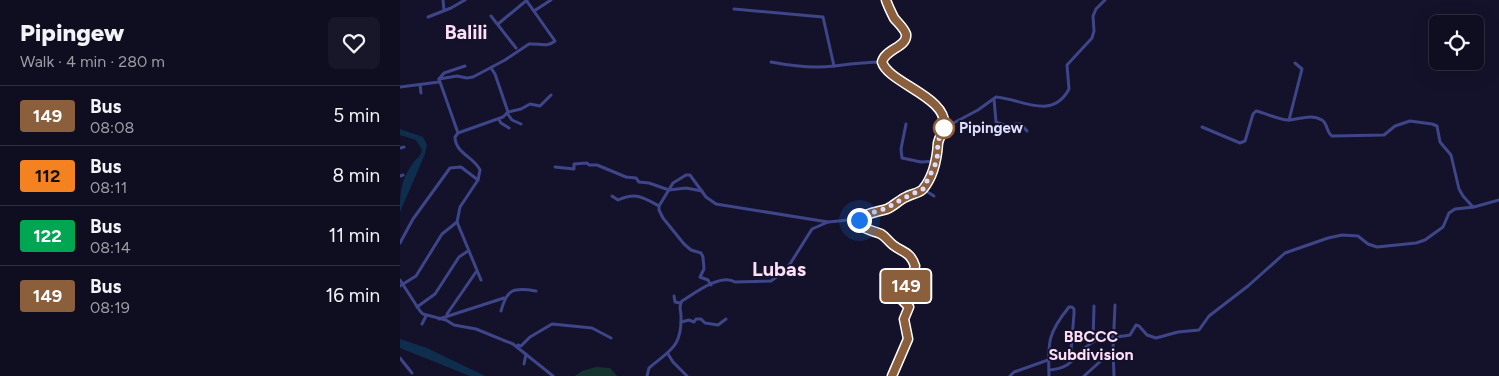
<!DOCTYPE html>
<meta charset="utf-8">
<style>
body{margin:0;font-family:Figtree,sans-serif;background:#171729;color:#f1f3f6;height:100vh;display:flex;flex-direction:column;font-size:19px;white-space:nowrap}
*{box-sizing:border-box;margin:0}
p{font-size:16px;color:#9b9ca5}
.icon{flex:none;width:28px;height:28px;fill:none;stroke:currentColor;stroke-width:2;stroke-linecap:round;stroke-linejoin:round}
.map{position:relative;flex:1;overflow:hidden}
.drawer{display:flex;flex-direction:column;background:#0e0e20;width:400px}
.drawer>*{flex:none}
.badge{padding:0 10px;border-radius:4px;font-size:18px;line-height:32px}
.buttons{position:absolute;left:1029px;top:15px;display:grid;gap:10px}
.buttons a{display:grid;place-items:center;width:55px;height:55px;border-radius:8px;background:#0e0e20;box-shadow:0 5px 20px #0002,0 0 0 1px #2e2e3e;font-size:25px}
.you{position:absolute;width:25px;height:25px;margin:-12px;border:4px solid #fff;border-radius:50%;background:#1a73e8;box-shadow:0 0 0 8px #1a73e833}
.map>.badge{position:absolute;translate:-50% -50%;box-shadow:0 0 0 2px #fff}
.round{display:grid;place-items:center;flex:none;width:52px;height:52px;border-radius:8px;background:#171729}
.overview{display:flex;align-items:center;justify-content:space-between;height:85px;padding:0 20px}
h1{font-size:24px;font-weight:800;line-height:38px}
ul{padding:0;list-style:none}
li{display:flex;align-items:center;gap:15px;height:60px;padding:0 20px;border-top:1px solid #2e2e3e}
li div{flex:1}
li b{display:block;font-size:19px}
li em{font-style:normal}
li .badge{min-width:55px;font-weight:700;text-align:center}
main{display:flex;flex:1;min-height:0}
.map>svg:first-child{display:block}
.green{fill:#15342f}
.water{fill:#0f2d4c}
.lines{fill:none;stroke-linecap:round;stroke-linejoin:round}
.minor{stroke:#3e4588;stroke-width:3}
.major{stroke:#b066fb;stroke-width:4.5}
.line-casing{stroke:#fff;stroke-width:11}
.line{stroke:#8b5e3c;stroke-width:8}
.walk{stroke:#dcddfe;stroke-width:5;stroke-dasharray:0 9}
.stop-dot{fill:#fff;stroke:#8b5e3c;stroke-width:2.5}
.labels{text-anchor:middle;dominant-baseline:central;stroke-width:4;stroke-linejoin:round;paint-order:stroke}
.stop-label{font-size:15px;font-weight:bold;fill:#dcddfe;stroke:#13122a;text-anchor:start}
.neighbourhood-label{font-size:16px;font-weight:bold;fill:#fedef7;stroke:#13122a}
.district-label{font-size:20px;font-weight:bold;fill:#fedef7;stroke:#13122a}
</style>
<main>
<section class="drawer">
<div class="overview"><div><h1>Pipingew</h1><p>Walk · 4 min · 280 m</p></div><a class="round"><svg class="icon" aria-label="heart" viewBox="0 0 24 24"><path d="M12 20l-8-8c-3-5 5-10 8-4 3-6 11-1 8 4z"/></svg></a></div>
<ul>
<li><span class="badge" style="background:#8b5e3c;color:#fff">149</span><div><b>Bus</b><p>08:08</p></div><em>5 min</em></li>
<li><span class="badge" style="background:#f58220;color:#111">112</span><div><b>Bus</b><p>08:11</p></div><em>8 min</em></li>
<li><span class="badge" style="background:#00a651;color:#fff">122</span><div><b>Bus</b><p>08:14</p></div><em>11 min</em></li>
<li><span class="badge" style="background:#8b5e3c;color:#fff">149</span><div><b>Bus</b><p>08:19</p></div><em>16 min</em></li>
</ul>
</section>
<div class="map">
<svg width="1099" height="376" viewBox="0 0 1099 376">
<rect width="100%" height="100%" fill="#13122a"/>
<!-- green -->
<polygon class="green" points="196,367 210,368 217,376 175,376 182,371"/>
<!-- water -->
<g class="water">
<path d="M0,129L23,137L27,145L25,154L0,212C0,192 1,180 13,163C17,158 21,156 22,150L16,140L0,135Z"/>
<polygon points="0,339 27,348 85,376 70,376 0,348"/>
</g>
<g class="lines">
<!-- minor -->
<g class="minor">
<polyline points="43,0 44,10"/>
<polyline points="334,9 423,17 434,66"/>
<polyline points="134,11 151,0"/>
<polyline points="91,16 116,48"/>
<polyline points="28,17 51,8 65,0"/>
<polyline points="98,24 127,0"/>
<path d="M371,62C392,66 413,69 434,66C450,64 465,62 482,62"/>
<polyline points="91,68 95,74 108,112"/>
<path d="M39,79L57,76L67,78L73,77L105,60L129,44C138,43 147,48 155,41L126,0"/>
<polyline points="20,85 21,93"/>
<polyline points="0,87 39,82"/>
<polyline points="594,99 596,122 609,127 616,124 621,124 627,131"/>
<polyline points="107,113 112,120 121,124"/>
<polyline points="99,120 101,123 109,128"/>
<polyline points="889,120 902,69 895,63"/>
<polyline points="506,124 501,149 502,158 521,162 536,161"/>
<path d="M802,127L840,143L845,141L853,114L856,111C866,113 876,119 887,120C898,120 911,113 922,120C928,124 926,132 932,136L984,135L995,126L1010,121L1032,124L1037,126L1040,142L1051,155L1059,189L1063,196L1073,207"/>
<path d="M544,128L578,110L596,97C622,99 652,121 669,89L667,65L692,38L694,31L693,16L696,9L705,0"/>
<polyline points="58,133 39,79 44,73 65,66"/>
<polyline points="0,148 4,147"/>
<polyline points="155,167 174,169 174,164 187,163 189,165 197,165 226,177 236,178 239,182 249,183 269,190 286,188 302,191"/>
<polyline points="0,176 3,175"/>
<polyline points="523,189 534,196"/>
<path d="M212,196L218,200C236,192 243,197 259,206"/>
<polyline points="0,243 13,219 50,168 61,167 78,180"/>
<polyline points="0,280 20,311 23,314 46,320 54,325 76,329 113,344 153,376"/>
<path d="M81,280L57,222L60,207L78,180L80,170C74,157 55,153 55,137L58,133L103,117L108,112L121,109L130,104L140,106L151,95"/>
<polyline points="311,285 308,280 300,277 304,269 303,257 301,253 291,250 284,244 263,218 259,210 259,206 273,183 286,175 290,175 306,197 316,204 428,222"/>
<polyline points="0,286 16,276 42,234 57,222"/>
<polyline points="274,296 275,302 280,303"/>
<polyline points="17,307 35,294 59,257 68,251"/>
<path d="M101,311C107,289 113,287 136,291"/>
<polyline points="47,314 76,272"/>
<polyline points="39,319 104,298"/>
<polyline points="281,322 289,320 294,322 296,319 301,319 305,323 318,325 326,319"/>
<polyline points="22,324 26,316"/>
<polyline points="693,342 694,306"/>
<polyline points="118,345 121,346 130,337 152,324 192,328 211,338"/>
<polyline points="268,354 273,362 287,376"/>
<polyline points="0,358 12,373"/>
<polyline points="124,364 126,354"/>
<path d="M649,370C677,368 673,352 695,341C707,335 717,338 730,335L736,325L739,326L747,335L756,338L778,332L799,330L809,316L848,286L885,253L928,238L942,235L958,236L968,244L977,247L1016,243L1025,240L1043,227L1049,213L1055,209L1074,207L1099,200"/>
<path d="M247,376L249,368C270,350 282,347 281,316C281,310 278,306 282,301C295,293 321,273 335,282L371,281L382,273L390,264L412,229L428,222L459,219"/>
<polyline points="610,376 614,372 648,360"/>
<path d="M649,376C648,343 647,334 669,307H672L674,309V314L670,362"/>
<polyline points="684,376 713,350"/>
<polyline points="714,376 713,350 715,305"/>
</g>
<!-- major -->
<path class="major" d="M486,0C488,6 491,12 494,18C498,23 504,28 506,34C508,47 485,49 482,62C489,84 550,98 544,128C543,133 539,137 538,142C537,159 534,176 523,189C519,193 511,194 506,197C499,200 494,206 487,209C478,212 465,213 459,219C461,230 472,230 480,234C486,237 488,241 493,245C503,253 510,251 515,266L511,282L498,294V296L509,307L504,319L508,339L492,376"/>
</g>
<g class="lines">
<!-- line casing -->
<g class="line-casing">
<path id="line" d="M486,0C488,6 491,12 494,18C498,23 504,28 506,34C508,47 485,49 482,62C489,84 550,97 544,128C543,133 539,137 538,143C537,159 534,176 523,189C520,193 511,194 506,197C499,200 494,206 487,209C478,212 465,213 459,220C461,230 472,230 481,234C486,237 488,241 493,245C503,253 510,251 515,266L511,282L498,294V296L509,307L504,319L508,339L492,376"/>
</g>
<!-- line -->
<use href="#line" class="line"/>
<!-- walk -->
<polyline class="walk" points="459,220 462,216 487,208 504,198 523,189 537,161 538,141 544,128"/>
</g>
<!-- markers -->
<circle class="stop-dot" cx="544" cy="128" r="10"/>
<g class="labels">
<!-- stop labels -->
<g class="stop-label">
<text x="559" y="128">Pipingew</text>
</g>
<!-- neighbourhood labels -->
<g class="neighbourhood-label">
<text x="691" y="336">BBCCC<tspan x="691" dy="18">Subdivision</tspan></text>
</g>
<!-- district labels -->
<g class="district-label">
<text x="66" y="32">Balili</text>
<text x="379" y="269">Lubas</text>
</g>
</g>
</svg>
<div class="buttons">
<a><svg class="icon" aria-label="locate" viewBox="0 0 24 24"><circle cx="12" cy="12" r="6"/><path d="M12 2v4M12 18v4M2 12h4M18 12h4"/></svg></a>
</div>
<div class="you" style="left:459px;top:220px"></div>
<b class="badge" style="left:506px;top:286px;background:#8b5e3c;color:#fff">149</b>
</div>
</main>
